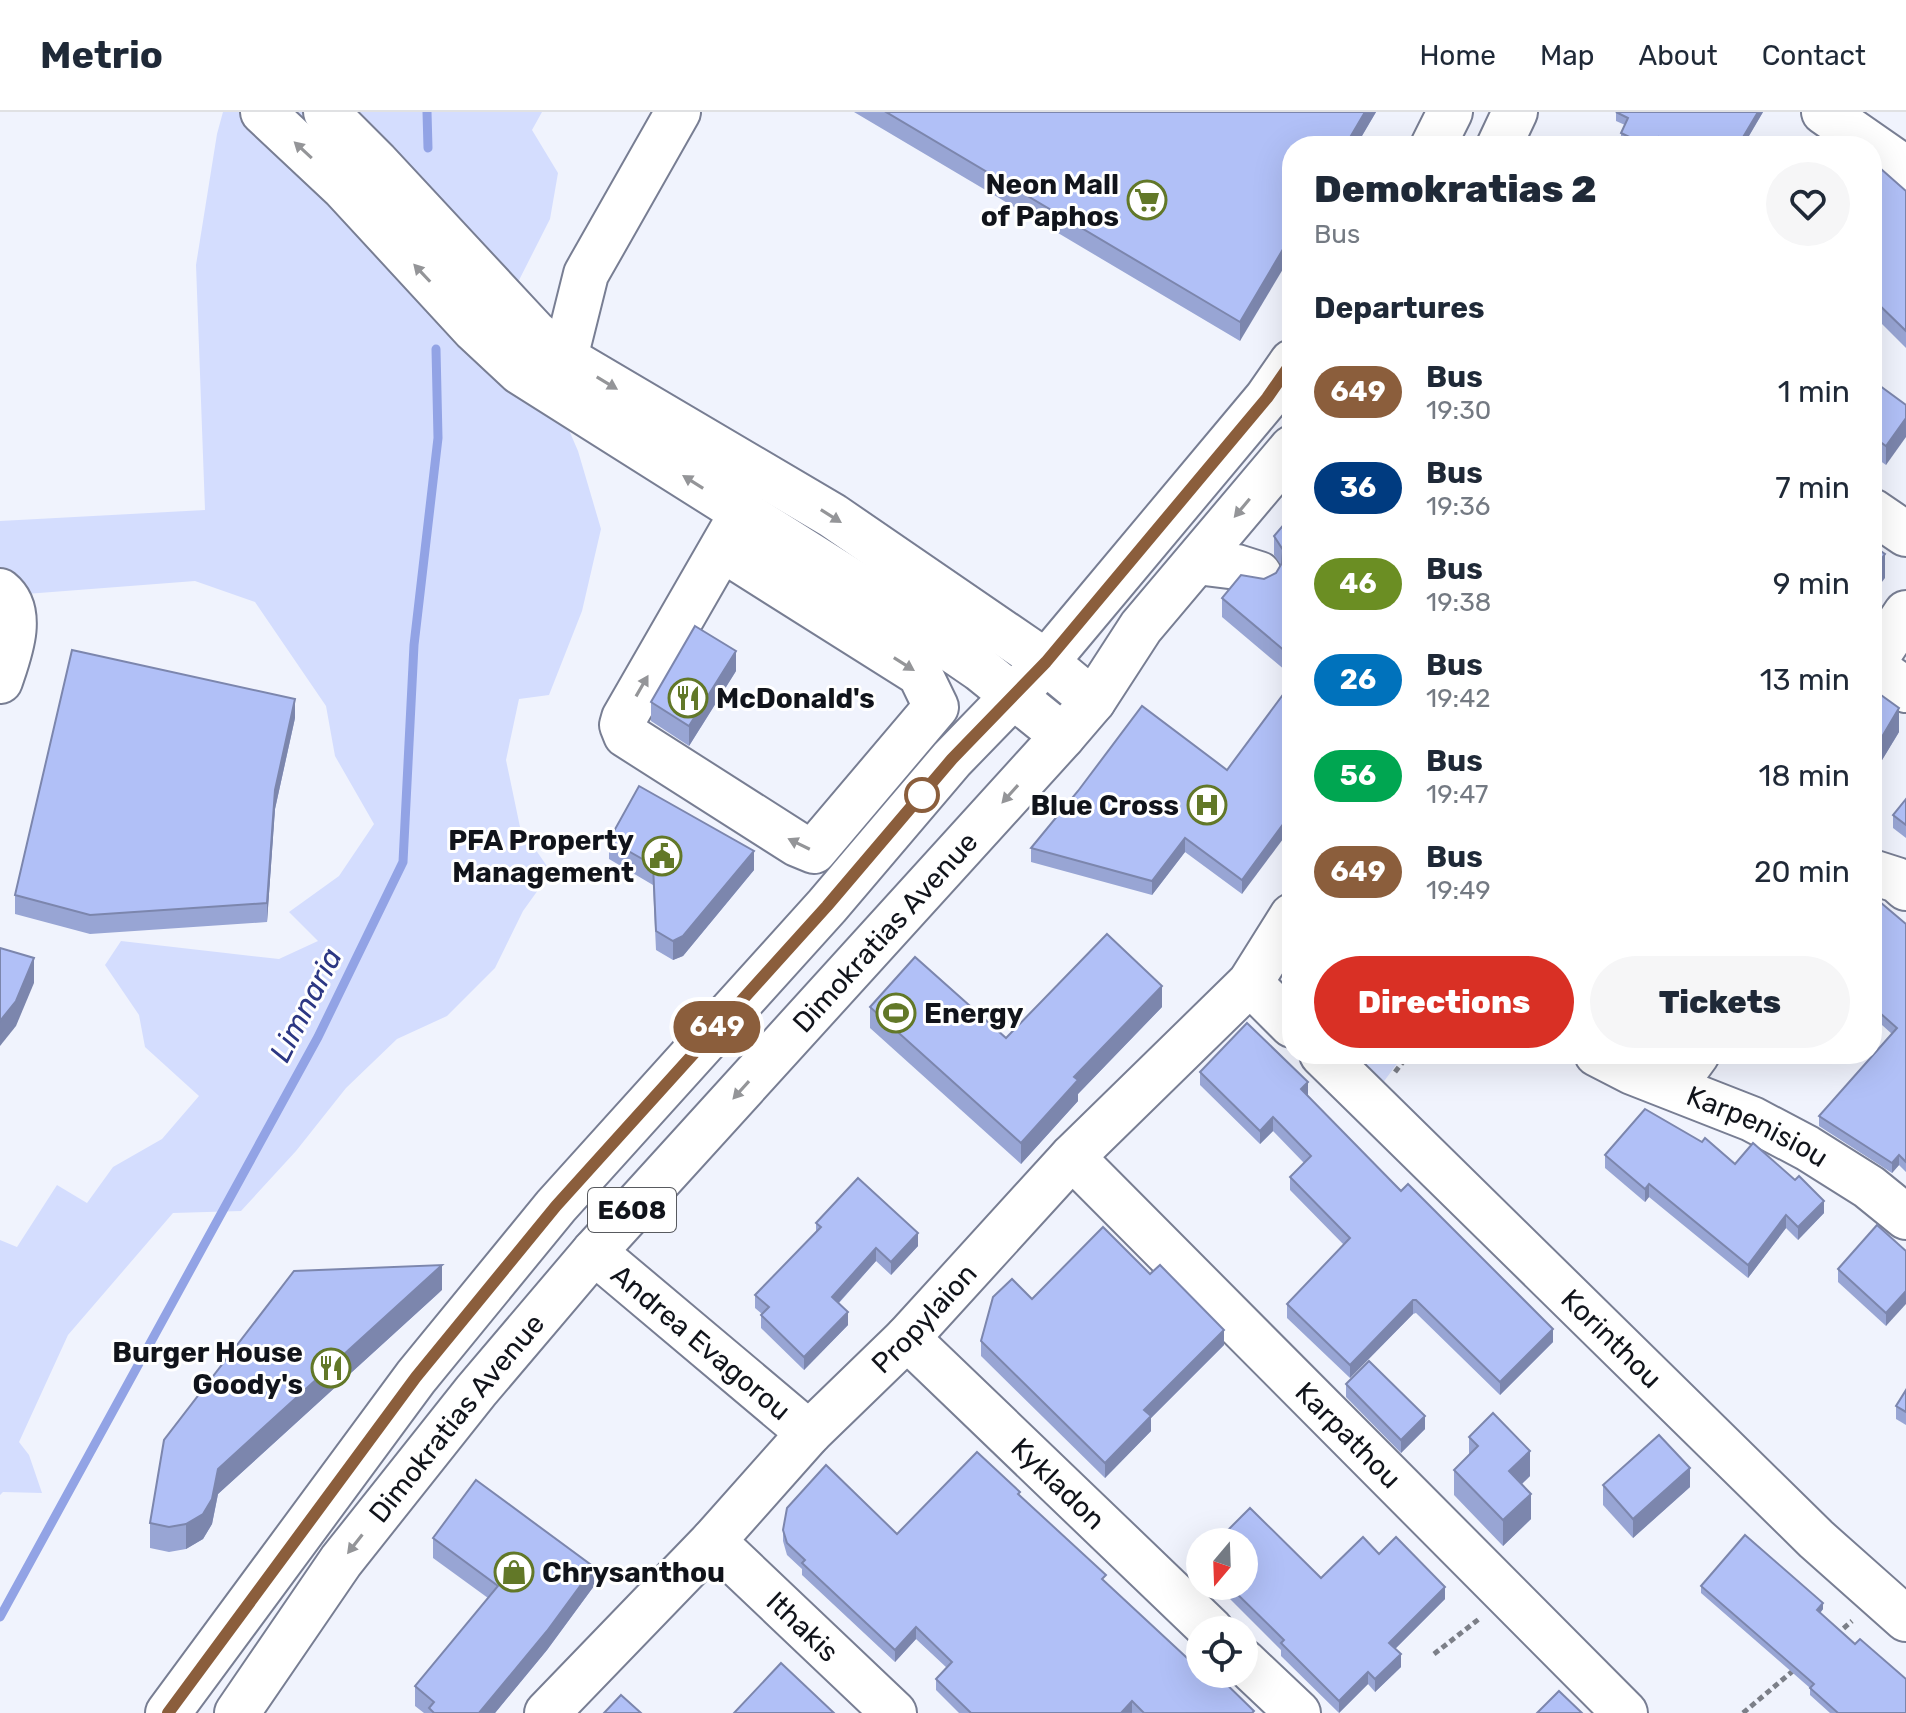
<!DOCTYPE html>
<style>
body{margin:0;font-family:Rubik,sans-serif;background:#f6f6f7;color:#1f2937;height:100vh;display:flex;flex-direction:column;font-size:30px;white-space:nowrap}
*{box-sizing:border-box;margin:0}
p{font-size:26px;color:#747a83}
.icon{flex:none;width:44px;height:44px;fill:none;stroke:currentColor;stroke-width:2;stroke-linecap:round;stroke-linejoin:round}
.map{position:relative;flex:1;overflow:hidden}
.side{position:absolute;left:1282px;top:24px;width:600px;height:928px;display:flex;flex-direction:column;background:#fff;border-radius:32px;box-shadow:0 8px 32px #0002}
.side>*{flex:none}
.badge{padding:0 16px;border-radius:26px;font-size:28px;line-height:52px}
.needle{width:52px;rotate:199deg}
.tools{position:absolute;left:1186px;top:1416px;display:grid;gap:16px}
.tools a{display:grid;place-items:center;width:72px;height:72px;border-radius:50%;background:#fff;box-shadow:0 8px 32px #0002;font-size:40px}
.map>.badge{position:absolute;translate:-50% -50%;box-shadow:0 0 0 4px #fff}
h2{padding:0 32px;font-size:30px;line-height:72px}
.round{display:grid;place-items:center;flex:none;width:84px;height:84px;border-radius:42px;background:#f6f6f7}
.summary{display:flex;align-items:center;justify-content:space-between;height:136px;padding:0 32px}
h1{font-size:38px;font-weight:800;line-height:60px}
.action{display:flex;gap:16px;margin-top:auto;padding:16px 32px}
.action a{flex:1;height:92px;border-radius:48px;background:#d93025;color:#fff;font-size:32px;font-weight:800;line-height:92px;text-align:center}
.action a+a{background:#f6f6f7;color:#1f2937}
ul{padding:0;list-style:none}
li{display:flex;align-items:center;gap:24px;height:96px;padding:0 32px}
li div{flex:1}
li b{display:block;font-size:30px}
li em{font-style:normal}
li .badge{min-width:88px;font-weight:700;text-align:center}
header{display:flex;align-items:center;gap:48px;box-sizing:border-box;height:112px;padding:0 40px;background:#fff;border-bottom:2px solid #e0e1e3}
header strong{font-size:38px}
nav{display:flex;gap:44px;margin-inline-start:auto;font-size:28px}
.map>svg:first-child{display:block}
.green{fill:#d4ddfe}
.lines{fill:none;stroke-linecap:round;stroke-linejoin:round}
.stream{stroke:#92a3e5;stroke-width:9}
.minor-casing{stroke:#787e93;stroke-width:48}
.highway-casing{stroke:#787e93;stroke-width:48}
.path{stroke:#7c7f88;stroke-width:5;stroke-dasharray:6 4;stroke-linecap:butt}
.minor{stroke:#fff;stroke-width:44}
.highway{stroke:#fff;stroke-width:44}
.wall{fill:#98a5d4}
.shaded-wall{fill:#7c86ad}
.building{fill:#b1c0f7;stroke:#7c86ad;stroke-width:2}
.oneway{fill:#949598}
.line-casing{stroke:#fff;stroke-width:18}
.line{stroke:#8b5e3c;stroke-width:12}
.stop-dot{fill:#fff;stroke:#8b5e3c;stroke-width:4}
.labels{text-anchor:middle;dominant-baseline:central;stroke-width:6;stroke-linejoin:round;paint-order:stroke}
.shield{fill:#fff;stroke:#585a5f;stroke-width:2}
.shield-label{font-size:26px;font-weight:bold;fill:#11141b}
.poi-label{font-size:28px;font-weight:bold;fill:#11141b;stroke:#fff;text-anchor:end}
.street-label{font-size:28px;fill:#11141b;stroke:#fff}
.water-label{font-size:30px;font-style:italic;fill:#2c3783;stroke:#fff}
</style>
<header>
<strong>Metrio</strong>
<nav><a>Home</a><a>Map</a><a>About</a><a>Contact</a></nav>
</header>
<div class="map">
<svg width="1906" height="1601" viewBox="0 0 1906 1601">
<rect width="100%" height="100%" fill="#f0f3fd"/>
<!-- green -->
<g class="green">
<polygon points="223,0 542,0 532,18 558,61 550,107 511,184 578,339 601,417 582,499 549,583 519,587 506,648 520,715 551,760 523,799 495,856 447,904 397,927 346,976 296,1039 241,1099 173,1101 68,1223 19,1330 29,1343 42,1381 3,1380 0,1383 0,1128 17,1135 57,1073 87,1091 113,1055 162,1027 199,984 145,935 139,903 105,853 121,829 279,847 318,829 289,800 339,764 374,712 335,644 326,594 255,490 195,469 0,484 0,409 205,398 196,153 217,22"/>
<polygon points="1351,942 1404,942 1382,972"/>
</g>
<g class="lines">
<!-- stream -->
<g class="stream">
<polyline points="427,0 428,36"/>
<polyline points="0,1505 318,925 403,750 414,533 438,326 436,237"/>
</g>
<!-- minor casing -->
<g class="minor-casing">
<g id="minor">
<polyline points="263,0 344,76 475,218 520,260 856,472 980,557 1063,624"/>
<polyline points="326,0 376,50 535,221 565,246 833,404 1046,550 1093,589"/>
<polyline points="1824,0 1906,57"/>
<polyline points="565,246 586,162 678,0"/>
<polyline points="1872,399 1906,422"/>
<polyline points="722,437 920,562 936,595 814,739 797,732 626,623 622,613 624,606 742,401"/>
<polyline points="1197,450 1237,455 1259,462"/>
<path d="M0,479C26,500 9,542 0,569"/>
<polyline points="1872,552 1906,501"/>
<polyline points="1872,554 1906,578"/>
<polyline points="1872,760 1897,768 1906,776"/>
<polyline points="1250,871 1292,913"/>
<path id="s1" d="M1322,942L1816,1427L1906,1507"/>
<path id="s2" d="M1597,942L1632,960L1752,1007L1807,1036L1869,1075L1906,1105"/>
<polyline points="1673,975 1697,942"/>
<path id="s3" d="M1072,1045L1625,1601"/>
<path id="s4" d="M594,1140L809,1321"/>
<path id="s5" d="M907,1226L1211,1518"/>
<path id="s6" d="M713,1429L894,1601"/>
<polyline points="1244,1550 1298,1601"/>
<path id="s7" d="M547,1601L713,1429L809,1321L907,1226L1072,1045L1250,871L1292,804"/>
</g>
</g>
<!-- highway casing -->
<g class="highway-casing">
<g id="highway">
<polyline points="1433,34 1450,0"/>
<polyline points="1499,34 1515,0"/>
<polyline points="168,1601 416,1265 556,1094 827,794 952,647 1046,550 1267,286 1292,250"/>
<path id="s8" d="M237,1601L341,1449L476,1279L594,1140L1063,624L1093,589L1141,515L1292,336"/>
</g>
</g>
<!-- path -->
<g class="path">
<polyline points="1395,960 1409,942"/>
<polyline points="1836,1523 1852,1509"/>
<polyline points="1434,1542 1479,1507"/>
<polyline points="1743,1601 1794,1558"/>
</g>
<!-- minor -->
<use href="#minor" class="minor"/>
<!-- highway -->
<use href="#highway" class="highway"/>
</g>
<!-- wall -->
<g class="wall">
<polygon points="854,0 1376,0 1356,34 1292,34 1240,229"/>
<polygon points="1616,0 1763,0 1746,29 1753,34 1630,34 1621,29 1621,21 1625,13 1616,9"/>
<polygon points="1872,49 1906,79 1906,236 1872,202"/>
<polygon points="1872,268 1906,293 1886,353 1872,343"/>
<polygon points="1292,403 1292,564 1222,505 1222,486 1276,461 1281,453 1274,443 1274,424"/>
<polygon points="736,559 689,634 651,609 651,590"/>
<polygon points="1872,561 1899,620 1876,658 1872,656"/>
<polygon points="1292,585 1242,782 1185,740 1152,783 1031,750 1031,736 1227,658"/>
<polygon points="295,606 275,697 267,810 90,822 15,802 15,783"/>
<polygon points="1906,687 1906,726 1893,716 1893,703"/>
<polygon points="609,728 754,758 683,844 673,848 656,838 653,773 609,747"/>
<polygon points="1872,793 1906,812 1906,1060 1899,1053 1892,1061 1819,1014 1819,1004 1892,922 1872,904"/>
<polygon points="870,895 1006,926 1162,895 1078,982 1078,989 1021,1052 870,916"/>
<polygon points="1200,960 1307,984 1553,1230 1500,1283 1416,1201 1413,1202 1350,1266 1287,1206 1287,1192 1344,1133 1290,1078 1290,1065 1304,1051 1273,1019 1260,1032 1200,973"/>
<polygon points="1702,1030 1735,1052 1824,1101 1798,1128 1786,1116 1748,1166 1649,1085 1645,1090 1605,1056 1605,1043"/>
<polygon points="816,1111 918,1134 891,1163 876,1149 839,1191 848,1213 804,1258 761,1216 761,1203 762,1202 755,1196 755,1183 816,1120"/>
<polygon points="1906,1139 1886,1214 1838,1170 1838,1157"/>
<polygon points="442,1178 218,1382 212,1412 203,1427 186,1437 169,1440 150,1436 150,1411"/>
<polygon points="1032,1187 1224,1233 1151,1306 1151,1319 1105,1366 981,1244 981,1229"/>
<polygon points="1346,1272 1425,1317 1401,1341 1346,1285"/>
<polygon points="1906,1278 1906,1313 1896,1307 1896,1294"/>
<polygon points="1469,1325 1530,1364 1522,1372 1531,1407 1503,1434 1454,1383 1454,1358 1469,1344"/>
<polygon points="1603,1373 1690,1375 1633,1426 1603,1393"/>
<polygon points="1020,1384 1106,1471 1200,1558 1254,1601 959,1601 936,1578 936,1567 947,1556 916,1527 895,1550 802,1463 802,1457 787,1443 783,1429 783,1418 897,1422"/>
<polygon points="433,1426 594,1474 547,1538 495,1601 424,1601 415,1594 415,1574 488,1486 433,1446"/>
<polygon points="1379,1442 1445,1487 1395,1537 1401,1555 1375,1580 1368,1572 1339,1601 1281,1544 1281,1538 1217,1474 1244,1474 1321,1466"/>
<polygon points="1701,1474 1823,1497 1820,1501 1906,1601 1830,1601 1810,1583 1810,1576 1701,1481"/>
</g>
<!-- shaded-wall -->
<g class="shaded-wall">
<polygon points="1365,0 1376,0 1356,34 1345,34"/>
<polygon points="1758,0 1763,0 1743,34 1742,27"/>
<polygon points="1292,122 1292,142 1240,229 1240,210"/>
<polygon points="1906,306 1906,325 1886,353 1886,334"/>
<polygon points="1885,442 1885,466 1872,483 1872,460"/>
<polygon points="736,539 736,559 689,634 689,614"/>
<polygon points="295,587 295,606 275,697 267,810 267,791 275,678"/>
<polygon points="1899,596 1899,620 1876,658 1876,635"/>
<polygon points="1292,700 1292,715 1242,782 1242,768"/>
<polygon points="1185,726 1185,740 1152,783 1152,769"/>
<polygon points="754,739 754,758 683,844 673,848 673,829"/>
<polygon points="34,846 34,871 16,914 0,934 0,909"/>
<polygon points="1162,874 1162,895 1078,982 1078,989 1021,1052 1021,1031 1074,965"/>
<polygon points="1308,970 1308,984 1301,977"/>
<polygon points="1273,1005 1273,1019 1260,1032 1260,1019"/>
<polygon points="1899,1043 1899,1053 1892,1061 1892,1051"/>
<polygon points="1649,1072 1649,1085 1645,1090 1645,1077"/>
<polygon points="1824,1089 1824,1101 1798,1128 1798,1115"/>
<polygon points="1786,1103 1786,1116 1748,1166 1748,1153"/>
<polygon points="918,1121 918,1134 891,1163 891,1150"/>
<polygon points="876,1136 876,1149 832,1198 832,1185"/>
<polygon points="442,1153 442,1178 218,1382 212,1412 203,1427 186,1437 186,1412 218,1357"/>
<polygon points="1906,1179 1906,1192 1886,1214 1886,1201"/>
<polygon points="1413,1188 1413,1202 1350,1266 1350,1253"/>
<polygon points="848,1200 848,1213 804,1258 804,1245"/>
<polygon points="1553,1217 1553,1230 1500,1283 1500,1270"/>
<polygon points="1224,1218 1224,1233 1151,1306 1151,1319 1105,1366 1105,1351 1144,1298"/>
<polygon points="1425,1304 1425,1317 1401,1341 1401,1328"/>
<polygon points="1530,1339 1530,1364 1509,1384 1509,1359"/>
<polygon points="1690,1356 1690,1375 1633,1426 1633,1407"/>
<polygon points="1531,1382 1531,1407 1503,1434 1503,1408"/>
<polygon points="594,1455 594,1474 547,1538 495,1601 479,1601"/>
<polygon points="1445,1475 1445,1487 1389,1543 1389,1531"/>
<polygon points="1823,1491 1823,1497 1817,1505 1817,1498"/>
<polygon points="916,1515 916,1527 895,1550 895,1538"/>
<polygon points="1401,1542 1401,1555 1375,1580 1375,1567"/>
<polygon points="1368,1560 1368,1572 1339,1601 1339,1589"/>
<polygon points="1132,1589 1132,1601 1121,1601"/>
</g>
<!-- building -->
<g class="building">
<polygon points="886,0 1365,0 1345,34 1292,34 1292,122 1240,210"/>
<polygon points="1616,0 1758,0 1742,27 1753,34 1675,34 1659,25 1654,34 1648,34 1621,21 1628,6"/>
<polygon points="1872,49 1906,79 1906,219 1872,186 1874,182 1872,180"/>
<polygon points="1872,268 1906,293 1906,306 1886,334 1872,324"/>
<polygon points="1292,403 1292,545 1222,486 1241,463 1264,467 1276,461 1282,451 1283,438 1274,424"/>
<polygon points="1872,433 1885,442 1872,460"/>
<polygon points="695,514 736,539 689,614 651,590"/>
<polygon points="72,538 295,587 275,678 267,791 90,803 15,783"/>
<polygon points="1872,561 1881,568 1881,583 1899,596 1876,635 1872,632"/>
<polygon points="1285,580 1292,585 1292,700 1242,768 1185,726 1152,769 1031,736 1078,679 1142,594 1227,658"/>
<polygon points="639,674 754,739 683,824 673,829 656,819 653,753 609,728"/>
<polygon points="1906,687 1906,713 1893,703"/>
<polygon points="1880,790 1906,812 1906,1050 1899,1043 1892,1051 1819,1004 1897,916 1872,894 1872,793"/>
<polygon points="1107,822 1162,874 1074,965 1078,968 1021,1031 870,895 915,845 1006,926"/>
<polygon points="0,836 34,846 16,889 0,909"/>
<polygon points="1247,911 1308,970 1301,977 1401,1079 1408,1072 1553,1217 1500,1270 1416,1188 1413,1188 1350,1253 1287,1192 1350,1126 1290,1065 1311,1044 1273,1005 1260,1019 1200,960"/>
<polygon points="1645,997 1702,1030 1705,1026 1735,1052 1753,1031 1795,1068 1799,1064 1824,1089 1798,1115 1786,1103 1748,1153 1649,1072 1645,1077 1605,1043"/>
<polygon points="858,1066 918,1121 891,1150 876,1136 832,1185 848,1200 804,1245 761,1203 769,1195 755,1183 821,1115 816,1111"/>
<polygon points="1877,1113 1906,1139 1906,1179 1886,1201 1838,1157"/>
<polygon points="1103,1115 1150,1162 1160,1153 1224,1218 1144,1298 1151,1304 1105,1351 981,1229 993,1185 1012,1167 1032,1187"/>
<polygon points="442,1153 218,1357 212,1387 203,1402 186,1412 169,1415 150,1411 164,1328 294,1159"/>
<polygon points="1369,1249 1425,1304 1401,1328 1346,1272"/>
<polygon points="1906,1278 1906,1300 1896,1294"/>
<polygon points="1493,1301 1530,1339 1509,1359 1531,1382 1503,1408 1454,1358 1478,1334 1469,1325"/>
<polygon points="1659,1323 1690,1356 1633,1407 1603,1373"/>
<polygon points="977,1340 1020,1380 1018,1382 1106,1463 1102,1467 1200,1558 1200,1562 1205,1563 1207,1562 1216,1562 1254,1599 1252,1601 1144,1601 1132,1589 1121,1601 971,1601 936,1567 952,1550 916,1515 895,1538 802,1451 805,1448 787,1431 783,1418 787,1396 826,1353 897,1422"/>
<polygon points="476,1368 594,1455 547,1519 479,1601 434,1601 429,1596 434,1590 415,1574 498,1474 433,1426"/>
<polygon points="1250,1396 1321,1466 1363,1425 1379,1442 1396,1425 1445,1475 1389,1531 1401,1542 1375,1567 1368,1560 1339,1589 1281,1531 1284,1528 1229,1474 1244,1474 1244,1430 1216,1430"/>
<polygon points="1745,1423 1823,1491 1817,1498 1855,1532 1860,1527 1906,1567 1906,1601 1838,1601 1810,1576 1814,1572 1701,1474"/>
<polygon points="781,1551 834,1601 734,1601"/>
<polygon points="1559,1579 1582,1601 1537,1601"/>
<polygon points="621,1583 641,1601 604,1601"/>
</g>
<!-- one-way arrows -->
<defs><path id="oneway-solid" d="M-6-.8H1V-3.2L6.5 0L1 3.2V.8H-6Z" transform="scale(2)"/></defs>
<g class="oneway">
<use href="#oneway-solid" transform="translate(303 38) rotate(-137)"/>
<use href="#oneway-solid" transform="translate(422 161) rotate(-133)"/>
<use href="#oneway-solid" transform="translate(607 271) rotate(31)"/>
<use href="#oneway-solid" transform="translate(693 370) rotate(-148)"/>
<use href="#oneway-solid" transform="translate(1242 396) rotate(130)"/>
<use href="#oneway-solid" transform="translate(831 404) rotate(32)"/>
<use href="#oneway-solid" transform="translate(904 552) rotate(32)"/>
<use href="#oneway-solid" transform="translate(642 574) rotate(-60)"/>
<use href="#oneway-solid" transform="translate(1010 682) rotate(132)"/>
<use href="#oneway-solid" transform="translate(799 732) rotate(-154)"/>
<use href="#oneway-solid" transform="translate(741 978) rotate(132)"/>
<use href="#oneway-solid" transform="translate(355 1432) rotate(128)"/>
</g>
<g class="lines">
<!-- line casing -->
<g class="line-casing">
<polyline id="line" points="168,1601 416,1265 556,1094 827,794 952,647 1046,550 1267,286 1292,250"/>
</g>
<!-- line -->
<use href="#line" class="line"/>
</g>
<!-- icons -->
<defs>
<g id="supermarket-ring" transform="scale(2)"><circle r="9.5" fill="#fff" stroke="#627828" stroke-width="1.5"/><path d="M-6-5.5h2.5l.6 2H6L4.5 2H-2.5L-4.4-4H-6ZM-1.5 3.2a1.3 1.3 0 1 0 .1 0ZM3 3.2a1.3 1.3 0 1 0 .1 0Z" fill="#627828"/></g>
<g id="restaurant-ring" transform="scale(2)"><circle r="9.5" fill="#fff" stroke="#627828" stroke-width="1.5"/><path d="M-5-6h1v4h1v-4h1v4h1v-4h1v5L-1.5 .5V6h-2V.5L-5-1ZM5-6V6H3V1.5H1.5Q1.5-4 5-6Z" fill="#627828"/></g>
<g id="hospital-ring" transform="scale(2)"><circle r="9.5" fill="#fff" stroke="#627828" stroke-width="1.5"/><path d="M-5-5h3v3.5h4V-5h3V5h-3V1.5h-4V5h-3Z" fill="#627828"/></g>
<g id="civic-ring" transform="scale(2)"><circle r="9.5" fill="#fff" stroke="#627828" stroke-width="1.5"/><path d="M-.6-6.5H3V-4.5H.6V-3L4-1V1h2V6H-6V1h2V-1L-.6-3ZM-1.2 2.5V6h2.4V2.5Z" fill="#627828"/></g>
<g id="stadium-ring" transform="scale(2)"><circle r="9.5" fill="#fff" stroke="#627828" stroke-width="1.5"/><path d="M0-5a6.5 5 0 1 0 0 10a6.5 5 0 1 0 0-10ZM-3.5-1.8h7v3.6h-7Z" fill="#627828"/></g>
<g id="shop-ring" transform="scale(2)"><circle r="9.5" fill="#fff" stroke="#627828" stroke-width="1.5"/><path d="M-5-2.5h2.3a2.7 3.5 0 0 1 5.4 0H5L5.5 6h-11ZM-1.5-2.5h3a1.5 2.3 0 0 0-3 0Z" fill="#627828"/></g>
</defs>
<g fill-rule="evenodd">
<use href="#supermarket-ring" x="1147" y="88"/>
<use href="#restaurant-ring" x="688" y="586"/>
<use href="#hospital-ring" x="1207" y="693"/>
<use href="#civic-ring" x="662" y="744"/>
<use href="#stadium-ring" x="896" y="901"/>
<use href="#restaurant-ring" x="331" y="1256"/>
<use href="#shop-ring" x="514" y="1460"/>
</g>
<!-- markers -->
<circle class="stop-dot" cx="922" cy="683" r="16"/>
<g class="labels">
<!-- shield labels -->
<rect class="shield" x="588" y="1076" width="88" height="44" rx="6"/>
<g class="shield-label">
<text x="632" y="1098">E608</text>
</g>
<!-- poi labels -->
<g class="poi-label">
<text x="1119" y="72">Neon Mall<tspan x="1119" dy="32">of Paphos</tspan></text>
<text x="716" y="586" text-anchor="start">McDonald's</text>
<text x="1179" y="693">Blue Cross</text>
<text x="634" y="728">PFA Property<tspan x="634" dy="32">Management</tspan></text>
<text x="924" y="901" text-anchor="start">Energy</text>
<text x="303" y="1240">Burger House<tspan x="303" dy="32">Goody's</tspan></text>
<text x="542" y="1460" text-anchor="start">Chrysanthou</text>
</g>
<!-- street labels -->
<g class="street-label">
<text stroke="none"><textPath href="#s8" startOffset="1016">Dimokratias Avenue</textPath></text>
<text stroke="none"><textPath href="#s2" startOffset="176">Karpenisiou</textPath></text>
<text stroke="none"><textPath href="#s7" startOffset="546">Propylaion</textPath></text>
<text stroke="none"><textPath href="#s1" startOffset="406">Korinthou</textPath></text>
<text stroke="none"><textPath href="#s4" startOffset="140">Andrea Evagorou</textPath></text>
<text stroke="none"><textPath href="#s8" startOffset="368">Dimokratias Avenue</textPath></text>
<text stroke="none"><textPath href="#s3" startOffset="392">Karpathou</textPath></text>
<text stroke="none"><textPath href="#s5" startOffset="210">Kykladon</textPath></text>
<text stroke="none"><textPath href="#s6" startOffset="124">Ithakis</textPath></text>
</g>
<!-- water labels -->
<g class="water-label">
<text transform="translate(306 893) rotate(-63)">Limnaria</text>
</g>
</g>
</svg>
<div class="tools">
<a><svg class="needle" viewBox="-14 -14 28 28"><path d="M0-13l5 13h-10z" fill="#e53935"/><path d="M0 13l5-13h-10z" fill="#747a83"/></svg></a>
<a><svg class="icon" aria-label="locate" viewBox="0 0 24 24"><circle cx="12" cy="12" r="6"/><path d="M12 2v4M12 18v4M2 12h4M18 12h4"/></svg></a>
</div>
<b class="badge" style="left:717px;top:915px;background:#8b5e3c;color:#fff">649</b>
<section class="side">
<div class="summary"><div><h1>Demokratias 2</h1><p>Bus</p></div><a class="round"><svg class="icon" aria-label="heart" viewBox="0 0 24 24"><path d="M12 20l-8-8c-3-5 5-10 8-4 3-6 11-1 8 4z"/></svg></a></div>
<h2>Departures</h2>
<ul>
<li><span class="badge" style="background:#8b5e3c;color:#fff">649</span><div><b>Bus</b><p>19:30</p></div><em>1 min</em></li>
<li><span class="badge" style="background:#003b80;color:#fff">36</span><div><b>Bus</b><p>19:36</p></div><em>7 min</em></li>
<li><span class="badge" style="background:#6b8e23;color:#fff">46</span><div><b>Bus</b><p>19:38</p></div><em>9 min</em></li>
<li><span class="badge" style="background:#0072bc;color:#fff">26</span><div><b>Bus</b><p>19:42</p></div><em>13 min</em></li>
<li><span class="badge" style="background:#00a651;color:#fff">56</span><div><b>Bus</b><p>19:47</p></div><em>18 min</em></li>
<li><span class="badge" style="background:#8b5e3c;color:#fff">649</span><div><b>Bus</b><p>19:49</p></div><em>20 min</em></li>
</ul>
<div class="action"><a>Directions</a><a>Tickets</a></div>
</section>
</div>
